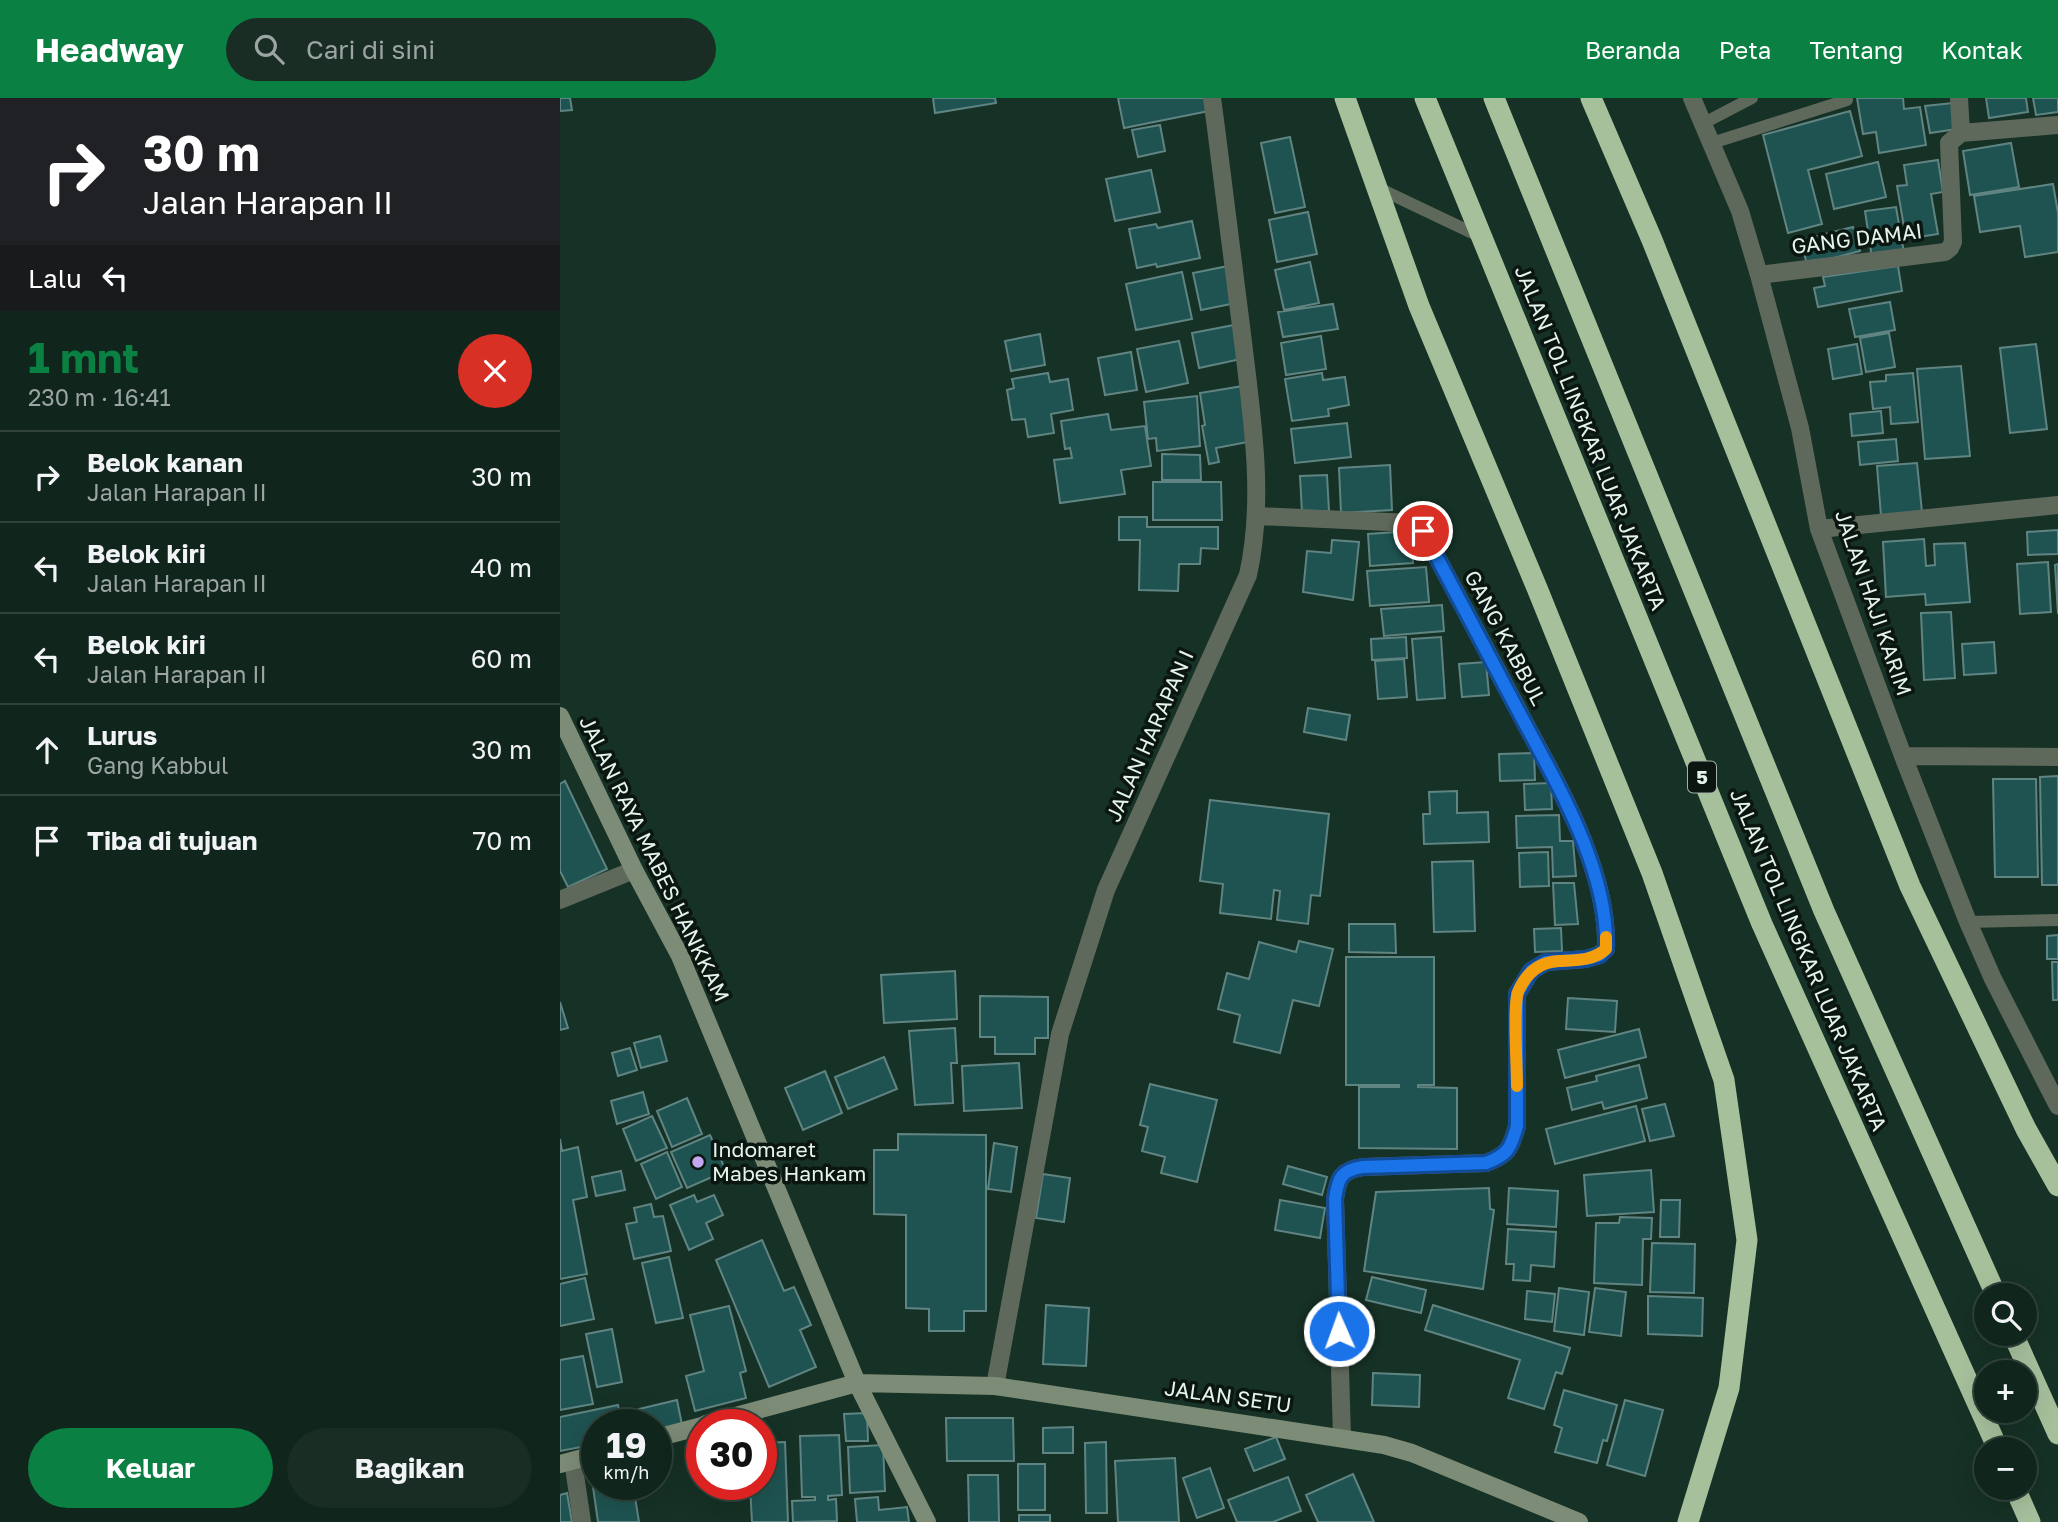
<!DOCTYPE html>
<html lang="id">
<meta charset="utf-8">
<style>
:root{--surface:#10251c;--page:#192d25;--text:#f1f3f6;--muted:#9ca5a3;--line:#30423b;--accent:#0b8043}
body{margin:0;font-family:"Golos Text",sans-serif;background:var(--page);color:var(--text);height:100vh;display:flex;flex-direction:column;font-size:26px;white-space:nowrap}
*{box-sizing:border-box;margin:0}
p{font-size:23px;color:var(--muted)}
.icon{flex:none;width:38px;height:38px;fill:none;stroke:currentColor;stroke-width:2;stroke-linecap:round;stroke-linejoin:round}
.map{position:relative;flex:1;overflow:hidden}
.panel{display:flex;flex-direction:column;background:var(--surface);width:560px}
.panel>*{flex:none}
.top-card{background:#202124;color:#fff;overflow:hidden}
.fabs{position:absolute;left:1414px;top:1185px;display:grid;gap:14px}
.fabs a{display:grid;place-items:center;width:63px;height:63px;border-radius:50%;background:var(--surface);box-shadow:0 7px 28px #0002,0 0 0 2px var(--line);font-size:35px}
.speed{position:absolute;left:21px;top:1311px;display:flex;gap:14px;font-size:35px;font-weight:700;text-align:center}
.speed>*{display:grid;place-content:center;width:91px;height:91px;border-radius:50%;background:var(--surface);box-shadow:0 7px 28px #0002,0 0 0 2px var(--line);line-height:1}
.speed small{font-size:18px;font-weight:400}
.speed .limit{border:10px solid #d22;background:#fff;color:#111}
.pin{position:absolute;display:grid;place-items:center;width:60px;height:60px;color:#fff;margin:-30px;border:4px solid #fff;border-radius:50%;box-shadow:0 2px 7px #0007}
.me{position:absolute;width:77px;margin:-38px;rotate:358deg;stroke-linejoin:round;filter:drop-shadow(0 0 5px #0008)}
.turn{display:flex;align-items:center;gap:24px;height:147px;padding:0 28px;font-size:32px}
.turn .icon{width:91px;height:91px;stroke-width:2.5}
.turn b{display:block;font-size:49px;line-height:60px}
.then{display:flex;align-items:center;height:66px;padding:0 28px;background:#0003;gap:14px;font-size:26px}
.round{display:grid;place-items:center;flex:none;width:74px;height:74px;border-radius:37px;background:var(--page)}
.summary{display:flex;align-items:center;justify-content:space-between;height:119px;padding:0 28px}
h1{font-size:42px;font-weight:700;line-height:52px;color:var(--accent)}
.cta{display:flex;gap:14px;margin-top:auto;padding:14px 28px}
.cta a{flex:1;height:80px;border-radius:42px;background:var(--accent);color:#fff;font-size:28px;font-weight:700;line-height:80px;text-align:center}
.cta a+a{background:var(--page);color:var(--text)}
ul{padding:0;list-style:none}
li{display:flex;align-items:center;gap:21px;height:91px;padding:0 28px;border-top:2px solid var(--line)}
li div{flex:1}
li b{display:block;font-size:26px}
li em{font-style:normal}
header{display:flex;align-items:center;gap:42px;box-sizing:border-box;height:98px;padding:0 35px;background:var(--accent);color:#fff}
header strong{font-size:33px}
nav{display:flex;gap:38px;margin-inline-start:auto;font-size:24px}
.search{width:490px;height:63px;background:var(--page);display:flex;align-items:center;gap:18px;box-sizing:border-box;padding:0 24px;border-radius:38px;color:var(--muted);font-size:26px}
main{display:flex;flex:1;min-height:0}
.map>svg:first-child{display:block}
.building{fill:#1e5351;stroke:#608482;stroke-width:2}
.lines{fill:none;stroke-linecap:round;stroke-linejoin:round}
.lane{stroke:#5f695b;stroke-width:12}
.street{stroke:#5f695b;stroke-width:18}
.secondary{stroke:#7d8c76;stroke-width:18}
.highway{stroke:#a7c09c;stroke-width:21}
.route-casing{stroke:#114b97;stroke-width:18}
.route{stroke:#1a73e8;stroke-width:12}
.slow{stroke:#f59e0b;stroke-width:12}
.poi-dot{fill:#c5a7f1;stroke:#0b1611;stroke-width:2.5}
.labels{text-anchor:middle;stroke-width:7;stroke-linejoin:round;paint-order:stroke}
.shield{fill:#0b1611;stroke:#a3b1aa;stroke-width:2}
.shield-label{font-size:19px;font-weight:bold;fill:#e4f4ec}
.street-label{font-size:21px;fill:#e4f4ec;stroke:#0b1611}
.poi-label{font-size:21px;fill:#e4f4ec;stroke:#0b1611;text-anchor:start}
</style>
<header>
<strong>Headway</strong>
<div class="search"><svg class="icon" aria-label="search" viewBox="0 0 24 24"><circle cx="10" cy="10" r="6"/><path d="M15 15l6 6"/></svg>Cari di sini</div>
<nav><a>Beranda</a><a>Peta</a><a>Tentang</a><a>Kontak</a></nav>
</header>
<main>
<section class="panel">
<div class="top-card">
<div class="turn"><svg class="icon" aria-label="right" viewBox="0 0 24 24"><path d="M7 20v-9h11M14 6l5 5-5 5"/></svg><div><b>30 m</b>Jalan Harapan II</div></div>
<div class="then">Lalu<svg class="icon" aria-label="left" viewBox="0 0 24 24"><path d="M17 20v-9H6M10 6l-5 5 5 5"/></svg></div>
</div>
<div class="summary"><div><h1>1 mnt</h1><p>230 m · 16:41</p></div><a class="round" style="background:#d93025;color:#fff"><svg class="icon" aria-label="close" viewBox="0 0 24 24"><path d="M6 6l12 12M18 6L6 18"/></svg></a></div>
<ul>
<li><svg class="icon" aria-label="right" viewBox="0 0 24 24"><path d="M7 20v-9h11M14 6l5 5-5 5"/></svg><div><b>Belok kanan</b><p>Jalan Harapan II</p></div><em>30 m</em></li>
<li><svg class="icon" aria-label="left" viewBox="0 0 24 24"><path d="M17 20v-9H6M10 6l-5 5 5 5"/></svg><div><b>Belok kiri</b><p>Jalan Harapan II</p></div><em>40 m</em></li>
<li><svg class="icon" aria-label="left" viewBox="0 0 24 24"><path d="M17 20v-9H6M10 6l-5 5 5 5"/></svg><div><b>Belok kiri</b><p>Jalan Harapan II</p></div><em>60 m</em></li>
<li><svg class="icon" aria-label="ahead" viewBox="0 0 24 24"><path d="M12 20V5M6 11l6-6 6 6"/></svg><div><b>Lurus</b><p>Gang Kabbul</p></div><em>30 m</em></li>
<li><svg class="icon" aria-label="arrive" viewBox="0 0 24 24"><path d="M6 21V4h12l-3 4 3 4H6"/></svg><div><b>Tiba di tujuan</b></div><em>70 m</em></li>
</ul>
<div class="cta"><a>Keluar</a><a>Bagikan</a></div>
</section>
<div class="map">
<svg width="1498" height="1424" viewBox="0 0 1498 1424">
<rect width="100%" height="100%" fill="#163125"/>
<path class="building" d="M0,0H10L12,12L0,13Z
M373,0H435L436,5L375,15Z
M558,0H647L649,13L564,30Z
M1297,0H1343L1344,11L1360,9L1366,47L1319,55L1316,34L1303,36Z
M1426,0H1466L1468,14L1429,20Z
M1473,0H1498V14L1476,17Z
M1393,5L1397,31L1370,35L1365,8Z
M1290,13L1302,58L1248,72L1262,126L1228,135L1203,37Z
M600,27L605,53L578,59L572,32Z
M730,39L745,109L715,115L701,45Z
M1451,45L1459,89L1410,97L1403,53Z
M1378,62L1383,94L1371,96L1378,136L1346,141L1337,88L1347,87L1344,67Z
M1318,64L1326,99L1274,111L1266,76Z
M591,72L600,114L555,123L546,81Z
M1493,86L1498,115V154L1465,159L1460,128L1420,134L1414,98Z
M1336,109L1344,155L1312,160L1305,113Z
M748,114L757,156L717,164L709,122Z
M632,123L640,160L597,169L596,166L577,170L569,131L596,126L598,130Z
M1293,129L1300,153L1247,167L1241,142Z
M750,164L759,205L724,212L715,172Z
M668,168L676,205L641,212L633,175Z
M1338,168L1342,193L1258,209L1254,190L1265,188L1263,179Z
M622,174L632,221L576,232L566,186Z
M1330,204L1335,232L1295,239L1289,211Z
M773,206L778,231L723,239L718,214Z
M674,227L681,261L639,270L632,235Z
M1329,235L1335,269L1306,274L1300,240Z
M480,236L485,267L451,273L445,243Z
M761,238L766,271L726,277L721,245Z
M619,243L628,285L586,294L577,251Z
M1297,246L1302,276L1273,281L1268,251Z
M1476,246L1487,331L1450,335L1440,250Z
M571,254L577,292L545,297L538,260Z
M1401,268L1410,358L1365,361L1357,271Z
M488,275L490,284L508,281L513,312L491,316L494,335L468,339L465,321L452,322L447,292L454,290L452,281Z
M762,275L763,282L785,279L789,307L768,311L769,318L732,323L725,281Z
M1353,275L1358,324L1331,326L1330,309L1313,311L1310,284L1326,283V277Z
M683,288L693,343L656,350L659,364L649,366L642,328L645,327L640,295Z
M637,298L640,348L597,353L596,340L588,341L584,304Z
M1321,313L1323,335L1292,338L1290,316Z
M548,316L551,332L585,328L591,368L561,372L565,396L500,405L494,362L512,360L510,350L505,351L501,323Z
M787,325L791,359L735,365L731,331Z
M1336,341L1338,363L1300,367L1298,344Z
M602,356L640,357L641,382H602Z
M1357,365L1362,414L1321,418L1317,368Z
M830,367L832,412L781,415L779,370Z
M767,377L769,413L742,415L740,378Z
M593,384H661L662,422H593Z
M559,419H587V429H658V451L641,450L640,466H619L618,493L579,492L580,442H559Z
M1498,432V456L1468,457L1467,434Z
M851,433L853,465L810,468L808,436Z
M1364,441L1366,468L1375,467L1374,446L1405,445L1410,504L1366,507L1365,496L1326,499L1323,444Z
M772,442L799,444L793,502L743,494L747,453L771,455Z
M1488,464L1491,514L1460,516L1457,466Z
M1498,466V516L1495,467Z
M866,469L869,504L810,508L807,473Z
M882,507L884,533L824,538L821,511Z
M1391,514L1395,580L1364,582L1361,515Z
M846,539L847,560L812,562L811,541Z
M881,539L885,600L857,602L852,541Z
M1434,544L1436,575L1404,577L1402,546Z
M844,561L847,599L818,601L815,563Z
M926,564L929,597L902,599L899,566Z
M748,610L790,617L786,642L744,634Z
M974,655L975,682L940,683L939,656Z
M1498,678V787H1482L1480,679Z
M1433,681H1476L1478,779H1435Z
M5,683L47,771L8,789L0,773V686Z
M991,685L992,711L965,712L964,686Z
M897,693V715L928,714L929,744L864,746L863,716H870L869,694Z
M650,702L769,716L760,798L751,797L748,826L717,822L720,793L714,792L711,821L660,815L663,786L640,783Z
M999,717L1000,743H1013L1016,778L993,779L992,749L957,750L956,718Z
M988,754L989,788L960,789L959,755Z
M913,763L915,833L874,834L872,764Z
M993,785H1014L1018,826L995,827Z
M789,826H835L836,855L789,854Z
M1001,830L1002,853L975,854L974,831Z
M1498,837V861H1487V838Z
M739,843L773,851L759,908L733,902L720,955L674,944L680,917L658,911L667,875L689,881L699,844L736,854Z
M786,859H874V987H858V989L897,990V1051L799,1050V989H839V987H786Z
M1492,864H1498V902H1493Z
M395,873L397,921L324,925L321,877Z
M420,898L488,899V940H475V956H435V939H420Z
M1008,900L1057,903L1055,934L1006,931Z
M0,904L8,930L0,932Z
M395,930L397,965H391L393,1005L355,1007L349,933Z
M1079,931L1086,959L1005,980L998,952Z
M100,938L107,963L81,970L74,945Z
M70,950L77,972L58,978L52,955Z
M324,959L337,991L288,1011L275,979Z
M459,965L462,1010L404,1013L402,968Z
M1079,967L1087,1000L1044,1011L1042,1004L1012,1012L1007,990L1037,983L1036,978Z
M265,973L282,1015L243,1032L225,990Z
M590,986L657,1002L637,1084L601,1075L605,1059L582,1053L588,1029L580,1027Z
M83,994L89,1016L57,1026L51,1003Z
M127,1000L142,1036L112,1049L97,1013Z
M1105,1006L1114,1038L1090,1043L1082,1011Z
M1076,1008L1085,1043L995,1066L986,1031Z
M92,1018L107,1050L76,1063L63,1031Z
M338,1036L426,1037V1213H404V1233H369V1211L346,1210V1117L314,1116V1052H338Z
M150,1037L166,1073L127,1090L111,1054Z
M0,1041L2,1053L18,1049L27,1099L13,1102L27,1176L0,1181Z
M434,1045L457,1049L451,1094L428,1091Z
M107,1054L122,1089L96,1101L81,1066Z
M728,1068L767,1079L762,1097L723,1086Z
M1091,1072L1094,1114L1027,1118L1024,1077Z
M61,1073L65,1092L36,1098L32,1079Z
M483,1076L510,1080L504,1124L476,1120Z
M929,1090L930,1111L934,1112L923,1191L804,1173L816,1094Z
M949,1090L998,1093L996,1129L947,1126Z
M134,1097L137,1104L154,1097L163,1117L146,1125L153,1141L129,1152L110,1107Z
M720,1102L765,1110L760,1140L715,1132Z
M1101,1102H1120L1119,1139H1100Z
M91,1106L94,1119L103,1118L111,1153L74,1161L66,1126L77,1124L74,1110Z
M1060,1119L1092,1120L1091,1141H1083L1082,1187L1034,1185L1036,1125H1059Z
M948,1131L996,1134L994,1169L971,1167L970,1183L953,1182L954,1166H946Z
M202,1142L224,1193L234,1189L251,1227L240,1232L256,1269L209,1289L156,1162Z
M1092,1145L1135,1146L1134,1195L1090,1194Z
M109,1159L123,1220L96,1225L82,1165Z
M812,1179L866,1192L861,1215L806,1202Z
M25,1180L34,1221L0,1228V1186Z
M999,1190L1029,1194L1024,1237L994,1233Z
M1035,1190L1066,1194L1061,1238L1029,1234Z
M967,1193L995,1196L992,1224L965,1221Z
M1088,1198L1143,1200L1142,1238L1088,1236Z
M486,1207L529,1210L526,1268L483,1266Z
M873,1207L1010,1250L1002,1276L996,1274L984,1311L948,1300L960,1262L865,1232Z
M169,1208L186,1273L180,1275L186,1300L135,1313L126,1278L144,1273L130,1217Z
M52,1231L62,1284L37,1289L26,1236Z
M23,1258L33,1306L0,1312V1262Z
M813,1275L860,1277L859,1309L812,1307Z
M1004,1292L1057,1307L1047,1343L1043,1342L1037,1365L995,1354L1002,1330L994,1327Z
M117,1302L123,1332L96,1338V1326H83L79,1311Z
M1065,1302L1103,1312L1085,1378L1047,1367Z
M58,1307L62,1326H37V1346L0,1353V1319Z
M307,1315L308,1343H286L284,1316Z
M386,1320H453L454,1363H387Z
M513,1329V1355H483V1330Z
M279,1337L282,1397L268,1398V1402L276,1401L277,1423L233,1424L232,1403L255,1402V1399H242L240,1338Z
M716,1339L725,1361L694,1373L685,1351Z
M225,1344L228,1424H192L190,1387L177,1388V1386H201V1345Z
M546,1344L547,1415H526L525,1345Z
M323,1347L325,1393L290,1395L288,1349Z
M615,1360L619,1424H558L555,1363Z
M458,1366H485V1412H458Z
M650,1370L664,1410L637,1420L623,1380Z
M793,1376L814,1424H758L746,1397Z
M408,1377H438L439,1424H409Z
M728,1379L741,1413L713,1424H677L668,1402Z
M55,1386H73L79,1424H38L33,1389Z
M7,1395L12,1424H0V1397Z
M318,1399L319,1412L347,1409L349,1424H297L295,1401Z
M459,1417H490V1424H459Z"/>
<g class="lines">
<path class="lane" d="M1144,25L1192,0
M1152,45L1287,2
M818,90L921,139
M1408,824L1498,822"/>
<path class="street" d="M1132,0L1180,113L1199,177L1240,330L1259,431L1343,658L1408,824L1433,881L1498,1008
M1399,0L1401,35
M1199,177L1385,154L1390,150L1393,144L1389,45L1401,35L1498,27
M697,418L850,425L863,433C894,491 925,550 956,608C993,679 1049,769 1046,851L1039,857L1026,861L986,864L971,873L957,896V1028C951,1050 948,1057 926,1065L803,1069C781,1072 778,1080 775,1101L782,1339
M1259,431L1498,407
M1343,658L1498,659
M0,802L74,772
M435,1288L500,936L546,792L688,477C705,400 692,321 683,244C673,162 663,81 652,0
M13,1363L22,1424"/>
<path class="secondary" d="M0,618L74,772L120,858L297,1285L367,1424
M146,1326L297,1285L435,1288L824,1347L852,1355L1019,1424
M96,1340L142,1328
M0,1366L37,1356"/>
<path class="highway" d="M785,0L859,208L977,490L1092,775L1164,982L1187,1142L1169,1290L1128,1424
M865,0L1202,826L1438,1351
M934,0L1264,813L1436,1197
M1031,0L1092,142L1350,788L1466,1031L1498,1088
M1453,1236L1498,1336
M1455,1390L1470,1424"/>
</g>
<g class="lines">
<defs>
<path id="route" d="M779,1233L775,1101C778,1080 781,1072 803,1069L926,1065C948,1057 951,1050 957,1028V896L971,873L986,864L1026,861L1040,857L1046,851C1049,768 991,676 953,603C923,547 893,490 863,433"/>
</defs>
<use href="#route" class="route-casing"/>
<use href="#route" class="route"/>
<path class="slow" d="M957,988C957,969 953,907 958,894C966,875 979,864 999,863C1016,862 1033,863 1046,851V839"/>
</g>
<circle class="poi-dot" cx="138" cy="1064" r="7"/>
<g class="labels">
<rect class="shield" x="1128" y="663.5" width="28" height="31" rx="5"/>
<g class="shield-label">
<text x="1142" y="686">5</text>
</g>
<g class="street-label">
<text transform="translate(1297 141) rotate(-7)" y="7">GANG DAMAI</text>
<text transform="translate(1030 340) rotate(68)" y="7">JALAN TOL LINGKAR LUAR JAKARTA</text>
<text transform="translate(1313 505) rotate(71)" y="7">JALAN HAJI KARIM</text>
<text transform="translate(945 540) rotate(62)" y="7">GANG KABBUL</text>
<text transform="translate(590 638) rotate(-66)" y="7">JALAN HARAPAN I</text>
<text transform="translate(94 761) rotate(64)" y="7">JALAN RAYA MABES HANKKAM</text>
<text transform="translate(1248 862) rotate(67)" y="7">JALAN TOL LINGKAR LUAR JAKARTA</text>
<text transform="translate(668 1299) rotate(8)" y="7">JALAN SETU</text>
</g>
<g class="poi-label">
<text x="152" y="1059">Indomaret<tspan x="152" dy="24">Mabes Hankam</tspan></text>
</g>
</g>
</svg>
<div class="fabs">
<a><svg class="icon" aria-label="search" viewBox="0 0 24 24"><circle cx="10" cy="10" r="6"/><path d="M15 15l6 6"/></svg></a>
<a>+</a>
<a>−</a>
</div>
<div class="speed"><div>19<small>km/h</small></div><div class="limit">30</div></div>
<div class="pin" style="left:863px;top:433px;background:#d93025"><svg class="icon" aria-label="arrive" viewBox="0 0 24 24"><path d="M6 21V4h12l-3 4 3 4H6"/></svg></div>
<svg class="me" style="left:779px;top:1233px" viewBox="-20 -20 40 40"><circle r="17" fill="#1a73e8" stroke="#fff" stroke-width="3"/><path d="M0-11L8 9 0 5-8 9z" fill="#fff"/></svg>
</div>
</main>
